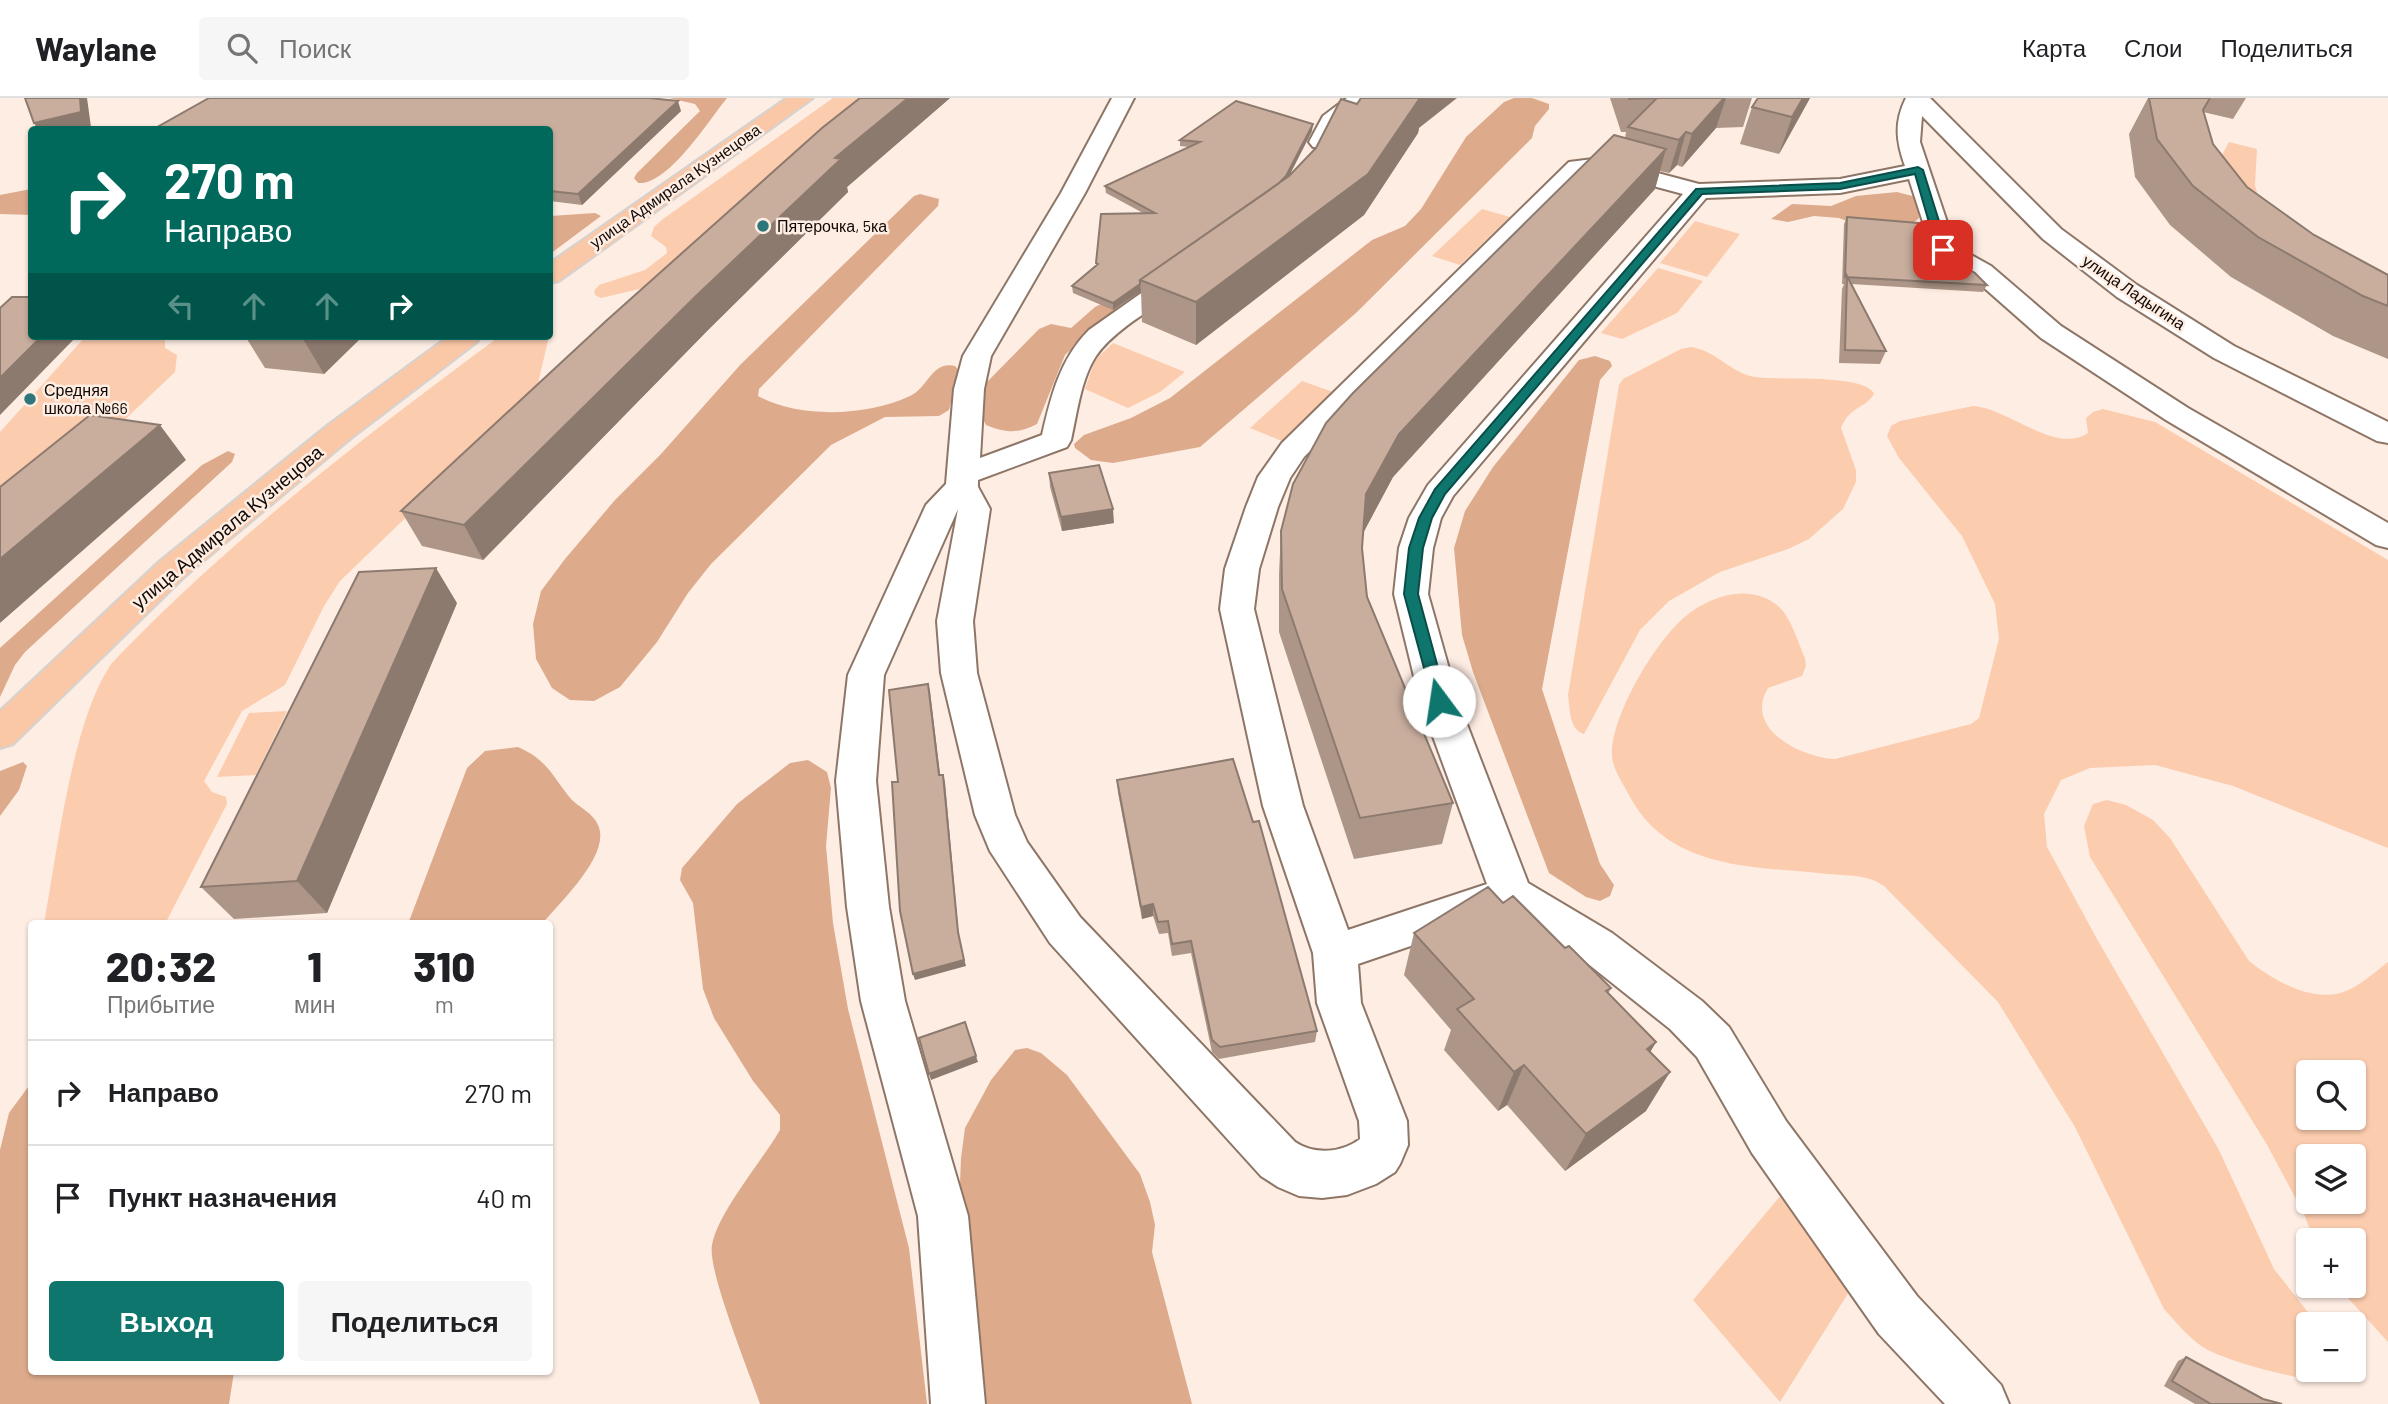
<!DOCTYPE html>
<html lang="ru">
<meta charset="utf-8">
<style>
:root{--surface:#fff;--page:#f6f6f6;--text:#202124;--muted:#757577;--line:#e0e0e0;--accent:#0f766e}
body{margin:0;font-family:Barlow,sans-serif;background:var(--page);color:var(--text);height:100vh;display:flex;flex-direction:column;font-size:26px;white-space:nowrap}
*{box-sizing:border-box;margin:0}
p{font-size:23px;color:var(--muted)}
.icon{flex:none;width:38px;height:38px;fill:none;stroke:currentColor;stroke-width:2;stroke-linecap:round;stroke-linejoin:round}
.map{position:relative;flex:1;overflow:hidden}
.details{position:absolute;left:28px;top:822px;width:525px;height:455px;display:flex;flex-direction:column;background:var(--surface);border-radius:7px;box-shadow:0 2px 5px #0004}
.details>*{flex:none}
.guide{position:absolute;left:28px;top:28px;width:525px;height:214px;border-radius:7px;box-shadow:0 2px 5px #0004;background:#00695c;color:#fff;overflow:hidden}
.controls{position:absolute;left:2296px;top:962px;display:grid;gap:14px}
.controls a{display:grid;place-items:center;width:70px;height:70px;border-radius:7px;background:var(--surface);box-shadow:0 2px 5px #0004;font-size:35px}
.pin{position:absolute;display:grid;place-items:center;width:60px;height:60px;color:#fff;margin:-30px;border-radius:14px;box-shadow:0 4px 10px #0006}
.me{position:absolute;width:77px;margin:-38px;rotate:346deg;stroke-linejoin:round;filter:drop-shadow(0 0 5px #0008)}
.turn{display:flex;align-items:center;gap:24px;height:147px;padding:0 21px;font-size:32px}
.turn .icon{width:91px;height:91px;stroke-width:2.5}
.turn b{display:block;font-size:49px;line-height:60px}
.lanes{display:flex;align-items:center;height:66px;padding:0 21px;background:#0003;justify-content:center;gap:35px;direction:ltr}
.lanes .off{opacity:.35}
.eta{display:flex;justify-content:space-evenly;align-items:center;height:119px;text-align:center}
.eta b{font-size:42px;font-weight:800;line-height:49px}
.primary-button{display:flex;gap:14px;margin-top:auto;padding:14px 21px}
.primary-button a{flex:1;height:80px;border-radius:7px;background:var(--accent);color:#fff;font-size:28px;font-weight:800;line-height:80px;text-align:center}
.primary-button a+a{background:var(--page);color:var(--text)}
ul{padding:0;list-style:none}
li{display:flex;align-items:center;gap:21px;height:105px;padding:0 21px;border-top:2px solid var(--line)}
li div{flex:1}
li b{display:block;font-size:26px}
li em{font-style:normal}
header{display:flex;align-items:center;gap:42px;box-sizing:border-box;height:98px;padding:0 35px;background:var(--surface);border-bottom:2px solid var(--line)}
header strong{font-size:33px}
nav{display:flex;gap:38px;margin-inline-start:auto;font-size:24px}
.search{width:490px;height:63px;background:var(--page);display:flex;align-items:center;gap:18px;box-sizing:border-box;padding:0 24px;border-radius:7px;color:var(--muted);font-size:26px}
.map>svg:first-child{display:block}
.green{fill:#fcccaf;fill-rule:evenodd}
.forest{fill:#ddab8c}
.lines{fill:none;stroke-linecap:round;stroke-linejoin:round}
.minor-casing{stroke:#8e7667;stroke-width:4}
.major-casing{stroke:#d4d3d2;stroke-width:4}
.minor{fill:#fff;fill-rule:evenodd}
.major{fill:#fac7a7;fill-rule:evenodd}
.wall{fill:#ad9688}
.shaded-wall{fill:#8d7a6f}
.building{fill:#c9ae9e;stroke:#8d7a6f;stroke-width:2}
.route{fill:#0f766e;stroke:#0a4d48;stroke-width:2}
.poi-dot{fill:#2d777c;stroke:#feede3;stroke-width:2.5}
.labels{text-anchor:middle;stroke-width:5;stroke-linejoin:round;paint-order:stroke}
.far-street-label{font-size:16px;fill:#120905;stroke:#feede3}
.far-poi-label{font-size:16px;fill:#120905;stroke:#feede3;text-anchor:start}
.street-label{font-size:19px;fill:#120905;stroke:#feede3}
</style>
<header>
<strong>Waylane</strong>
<div class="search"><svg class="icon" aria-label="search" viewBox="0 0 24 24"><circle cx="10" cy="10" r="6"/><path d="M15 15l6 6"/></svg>Поиск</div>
<nav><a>Карта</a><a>Слои</a><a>Поделиться</a></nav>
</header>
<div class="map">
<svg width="2388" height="1306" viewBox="0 0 2388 1306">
<rect width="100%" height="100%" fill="#feede3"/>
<path class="green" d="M833,0H875L652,188L601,200L595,197L594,193L599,187L645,172L667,155L666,149L651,138L654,129L663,121Z
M2229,44L2257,51L2255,87L2259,102L2236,100L2220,61Z
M1482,111L1510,119L1460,167L1432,158Z
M1695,123L1740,136L1707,179L1660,165Z
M1658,170L1703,183L1677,215L1622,241L1601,235Z
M86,238H160L165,243V250L177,257L175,274L98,347L0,426V334Z
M500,238H549L537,290L530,300L340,483L324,508L285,587L242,613L204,683L212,694L226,699L227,706L165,826H44C57,756 72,621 112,565C228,443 365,338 500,238Z
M1113,245L1185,274L1160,294L1128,310L1085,291L1095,262Z
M1691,249C1719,254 1730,275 1755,279C1780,283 1859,275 1874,295C1869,309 1849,308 1841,330L1856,372V384L1843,411L1809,441L1788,451L1720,474L1669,503L1640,532L1584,636C1569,632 1570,611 1568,597L1619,287L1623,281L1681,251Z
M1302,283L1333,294L1282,343L1250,330Z
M1973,308C2008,310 2056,357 2088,335L2086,320L2093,314L2103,311L2155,324L2388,462V750L2233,688L2155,667L2090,670L2061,682L2044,716L2047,749L2097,841L2219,1052L2274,1171L2318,1227H2308V1272H2335L2319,1284C2286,1277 2238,1267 2208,1252C2191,1243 2177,1225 2164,1211L2075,1029L1998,904L1884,788C1867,776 1848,778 1828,776C1754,768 1671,773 1630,699C1623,685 1612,671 1612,656C1611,618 1656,542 1686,518C1711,497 1751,485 1778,508C1791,519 1798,545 1805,560L1806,568L1802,578L1768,590C1743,631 1802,660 1835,661L1971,626L1979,620L1999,541L1995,506L1962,438L1899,360L1887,338L1891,328L1900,323Z
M287,613L256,677L217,679L249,615Z
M2107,702L2126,707L2153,722L2170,740L2249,863C2274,883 2314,906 2346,893C2361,887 2375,874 2388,864V1244L2337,1188H2354V1143H2314L2304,1116L2266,1045L2090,759L2084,728L2093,706ZM2308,975H2354V1020H2308ZM2308,1059H2354V1104H2308Z
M1786,1091L1852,1189L1780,1304L1693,1202Z"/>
<path class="forest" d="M669,0H727C709,22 668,88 638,85L634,80L637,75L700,13L695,6Z
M1514,0H1532L1549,6V11L1535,28L1532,40L1356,215L1200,349L1113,365L1091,362L1075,350L1074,346L1084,337L1131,320L1170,300L1372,142L1405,128L1421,111L1466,39L1504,4Z
M31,91V117L0,116V97Z
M1897,94L1916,99L1919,120L1912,126L1852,125L1839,120L1814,118L1788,124L1771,121L1792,106L1831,108L1856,98Z
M920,96L939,101L938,108L759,291L758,298C800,321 867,318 910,298C928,290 932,262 955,268L959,273L949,312L939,318L885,319L831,347L711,466L688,495L657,544L620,589L594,603L570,602L552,590L536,561L533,526L541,493L565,461L615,402L661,356L741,266L914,98Z
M595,115L601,118L550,156V118Z
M1105,204L1120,209L1092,231L1065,257L1037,326C1018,336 1006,335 986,327L980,316L987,284L1039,231L1051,226L1071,230L1095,209Z
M1595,258L1610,263L1612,268L1600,282L1542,591L1600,766L1614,787L1610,798L1600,803L1586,799L1549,775L1473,574L1462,537L1454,450L1465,413L1493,369L1579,262Z
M228,353L235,356L232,364L25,554L15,567L0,599V550L202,367Z
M518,649C548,662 552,678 571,701C580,710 593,715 598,727C612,756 559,805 542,826H408L467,670L485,653Z
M808,662L827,674L831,690L826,748L833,825L848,911L909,1150L927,1306H760C750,1276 707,1172 712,1147C718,1114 762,1063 780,1032V1017L753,983L714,920L703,891L693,805L680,782L682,770L737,706L790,665Z
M23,664L27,668L19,692L0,718V673Z
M1027,950L1041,955L1067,977L1140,1076L1150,1104L1155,1127L1152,1154L1192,1306H972L958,1137L961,1060L965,1030L991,982L1015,952Z
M31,985L32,1274H234L229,1306H0V1052L9,1015Z"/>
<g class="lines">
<defs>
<path id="minor" d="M1112,0H1134L1085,95L991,258L984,291L980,360L1042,337C1051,298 1060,261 1089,232L1174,172L1183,170L1192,172L1196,178L1192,184C1164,204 1116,229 1096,258C1081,281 1077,315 1071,342L1067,349L978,382V389L990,411L973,523L977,575L1015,717L1027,744L1080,819L1295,1044C1314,1057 1342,1055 1360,1041L1359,1023L1317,905L1313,855L1263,708L1220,511L1225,471L1246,409L1258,379L1282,345L1569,64L1601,60L1699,86L1840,81L1905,68C1896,43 1894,24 1906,0H1930L2061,131L2137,187L2234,248L2388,324V345L2377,343L2214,260L2117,199L2043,141L1922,18L1920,44L1955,148L1991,168L2061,228L2188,310L2388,425V450L2376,447L2166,322L2041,240L1973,180L1934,158L1909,81L1840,95L1706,100L1453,398L1441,420L1433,450L1428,496L1458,603L1528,785L1612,835L1702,903L1729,929L1786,1023L1917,1198L2001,1287L2009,1306H1945L1879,1236L1752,1055L1697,959L1670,931L1582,861L1507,815L1358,866L1361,905L1407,1023L1408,1047L1400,1066L1395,1074L1376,1086L1347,1097L1322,1100L1299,1098L1278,1089L1261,1078L1050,845L990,753L975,717L941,575L937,523L958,411L884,577L876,683L889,809L905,903L968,1118L985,1306H931L918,1118L861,903L847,809L836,683L848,577L926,407L946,386L954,291L963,258L1061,95ZM1601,74L1683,96L1428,387L1409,420L1399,450L1394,496L1420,603L1487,786L1348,832L1303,708L1254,511L1259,471L1278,409L1290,380L1304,359L1584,76Z
M1347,0H1372L1341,27L1329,49H1313L1309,44L1323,18Z"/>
<path id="major" d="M787,0H813L559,183L550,185V165Z
M449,238H481L477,244L350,341L184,479L13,646L0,650V613L160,463L328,327Z"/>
</defs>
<use href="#minor" class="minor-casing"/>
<use href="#major" class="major-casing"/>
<use href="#minor" class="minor"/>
<use href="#major" class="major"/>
</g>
<path class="wall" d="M860,0H950L847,89L848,94L708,232L483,462L422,448L401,413Z
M1610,0H1752L1743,29L1716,30L1682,69L1677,67L1669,75L1660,73L1655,91L1393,379L1363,435L1362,450L1367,499L1453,705L1442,746L1354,761L1279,534V476L1281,433L1625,40L1626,34H1621Z
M1758,0H1810L1779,56L1740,46L1752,9Z
M2148,0H2246L2233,21L2203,14L2213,46L2247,89L2314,137L2388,177V261L2333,238L2231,179L2170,127L2135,79L2129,36Z
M681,13L582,107L550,103V32Z
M1419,30L1418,35L1364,117L1196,247L1142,224L1141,193L1113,212L1073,195L1072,188L1096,168V165L1143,115L1106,95L1105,88L1189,49L1180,48V42L1312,33L1289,78Z
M1847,119L1920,132L1936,153L1987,187L1983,194L1851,186L1886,253L1880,266L1839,265L1842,191L1844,186H1842L1844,126Z
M245,238H363L324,276L265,270Z
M1049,375L1114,425L1062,433L1050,389Z
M457,505L327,815L234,821L201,789Z
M1117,682L1317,933L1315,944L1219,961L1212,954L1191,855L1172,858L1168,835L1159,836L1153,818L1142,821L1118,695Z
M1503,805L1565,850L1611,890L1608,896L1656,944L1650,954L1646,1013L1565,1073L1507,1007L1498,1013L1444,952L1451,932L1404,877L1414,835Z
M2186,1259L2263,1301L2282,1306H2195L2164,1288L2178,1263Z"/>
<path class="shaded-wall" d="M80,0H87L91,29L79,32H38L34,25Z
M908,0H950L847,89L848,94L708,232L483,462L464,427L835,60Z
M1416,0H1457L1419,30L1418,35L1364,117L1196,247V204Z
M1724,0H1726L1716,30L1682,69L1692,36Z
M1803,0H1810L1779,56L1792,19Z
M678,3L681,13L582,107L578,96Z
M1313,26L1312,33L1286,84L1266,98Z
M1686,34L1677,67L1669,75L1679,42Z
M1666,51L1655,91L1393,379L1361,439L1366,396L1399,336Z
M1140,186L1141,193L1113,212V205Z
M42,238H77L0,317V280Z
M307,238H363L324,276L303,241Z
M160,327L186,362L0,525V461Z
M1113,411L1114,425L1062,433L1061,419Z
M436,470L457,505L327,815L297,783Z
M928,586L930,593L941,684L939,677Z
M943,677L945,684L959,841L966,868L915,882L913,876L958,834Z
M1153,806V818L1142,821L1141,809Z
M1656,944L1633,984L1647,951Z
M976,958L978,964L931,982L929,976Z
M1524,967L1507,1007L1498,1013L1514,974Z
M1670,974L1646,1013L1565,1073L1586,1036Z"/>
<path class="building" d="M25,0H80L81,14L34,25Z
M209,0H649L678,3L578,96L550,93V32H152Z
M860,0H908L835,60L841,61L697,197L464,427L401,413L606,223L822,30Z
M1361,0H1420L1368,76L1196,204L1140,182L1289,78L1316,50L1341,1L1357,6Z
M1629,0H1724L1692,36L1686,34L1679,42L1628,29L1657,0L1629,1Z
M1758,0H1803L1792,19L1752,9Z
M2149,0H2210L2203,12L2213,46L2247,89L2314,137L2388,177V208L2363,198L2258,139L2193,88L2157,41Z
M1236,3L1313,26L1286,78L1278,86L1140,182V186L1113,205L1072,188L1098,166L1096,165L1101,116L1155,115L1105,88L1200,44L1180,42Z
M1614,37L1666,51L1399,336L1366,396L1362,450L1367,499L1453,705L1360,720L1282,491L1281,433L1293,386L1326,325L1353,295Z
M1847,119L1918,125L1920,132L1928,133L1936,153L1975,175L1987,187L1845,179Z
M1847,178L1886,253L1845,252Z
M12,199H32V238H42L0,280V210Z
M272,238H307L303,241Z
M90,317L160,327L0,461V389Z
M1099,367L1113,411L1061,419L1049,375Z
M436,470L297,783L201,789L359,474Z
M928,586L939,677H943L958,834L964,862L913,876L900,813L892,684H898L889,592Z
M1233,661L1253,724L1259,723L1317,933L1220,949L1212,942L1191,843L1172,846L1168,823L1158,824L1153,806L1141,809L1117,682Z
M1488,789L1503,805L1513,798L1565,850L1569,848L1611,890L1606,893L1656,944L1647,951L1670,974L1586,1036L1524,967L1514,974L1457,911L1474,901L1414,835Z
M965,924L976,958L929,976L919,940Z
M2186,1259L2263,1301L2282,1306H2211L2172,1283Z"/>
<path class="route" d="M1918,69L1923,72L1948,152L1947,155L1937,152L1915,76L1840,91L1702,96L1445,396L1432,420L1423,450L1418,496L1447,603L1444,607H1434L1404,496L1409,450L1419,420L1435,391L1696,91L1840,85Z"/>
<g class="poi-dot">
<circle cx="763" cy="128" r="7"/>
<circle cx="30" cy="301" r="7"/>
</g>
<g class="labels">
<g class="far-street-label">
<text transform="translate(675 88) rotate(-35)" y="6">улица Адмирала Кузнецова</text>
<text transform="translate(2134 194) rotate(34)" y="6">улица Ладыгина</text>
</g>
<g class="far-poi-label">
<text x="777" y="134">Пятерочка, 5ка</text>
<text x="44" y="298">Средняя<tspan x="44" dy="18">школа №66</tspan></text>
</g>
<g class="street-label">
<text transform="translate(227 429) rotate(-40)" y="7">улица Адмирала Кузнецова</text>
</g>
</g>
</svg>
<div class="controls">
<a><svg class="icon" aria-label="search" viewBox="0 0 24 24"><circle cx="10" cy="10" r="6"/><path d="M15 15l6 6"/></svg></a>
<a><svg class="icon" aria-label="layers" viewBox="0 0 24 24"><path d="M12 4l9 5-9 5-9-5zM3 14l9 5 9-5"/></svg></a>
<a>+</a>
<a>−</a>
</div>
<div class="pin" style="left:1943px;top:152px;background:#d93025"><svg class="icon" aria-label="arrive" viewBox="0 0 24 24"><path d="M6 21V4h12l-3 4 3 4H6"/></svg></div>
<svg class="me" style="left:1439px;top:603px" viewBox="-20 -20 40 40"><circle r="19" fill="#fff"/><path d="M0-13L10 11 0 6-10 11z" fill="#0f766e"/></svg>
<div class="guide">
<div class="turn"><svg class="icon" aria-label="right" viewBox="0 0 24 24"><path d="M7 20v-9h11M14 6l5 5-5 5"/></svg><div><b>270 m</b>Направо</div></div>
<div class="lanes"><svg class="icon off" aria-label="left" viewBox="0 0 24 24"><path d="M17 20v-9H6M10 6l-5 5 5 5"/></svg><svg class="icon off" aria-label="ahead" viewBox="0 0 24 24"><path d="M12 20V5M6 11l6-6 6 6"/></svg><svg class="icon off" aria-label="ahead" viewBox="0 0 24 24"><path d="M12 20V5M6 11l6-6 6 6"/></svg><svg class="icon" aria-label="right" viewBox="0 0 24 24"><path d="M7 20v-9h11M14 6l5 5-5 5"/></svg></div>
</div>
<section class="details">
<div class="eta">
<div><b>20:32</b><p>Прибытие</p></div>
<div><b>1</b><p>мин</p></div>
<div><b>310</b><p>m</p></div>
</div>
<ul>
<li><svg class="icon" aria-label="right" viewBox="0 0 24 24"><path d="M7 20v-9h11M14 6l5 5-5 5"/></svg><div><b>Направо</b></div><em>270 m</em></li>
<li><svg class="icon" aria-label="arrive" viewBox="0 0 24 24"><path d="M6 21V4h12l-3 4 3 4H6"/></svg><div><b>Пункт назначения</b></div><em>40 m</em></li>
</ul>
<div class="primary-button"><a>Выход</a><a>Поделиться</a></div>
</section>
</div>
